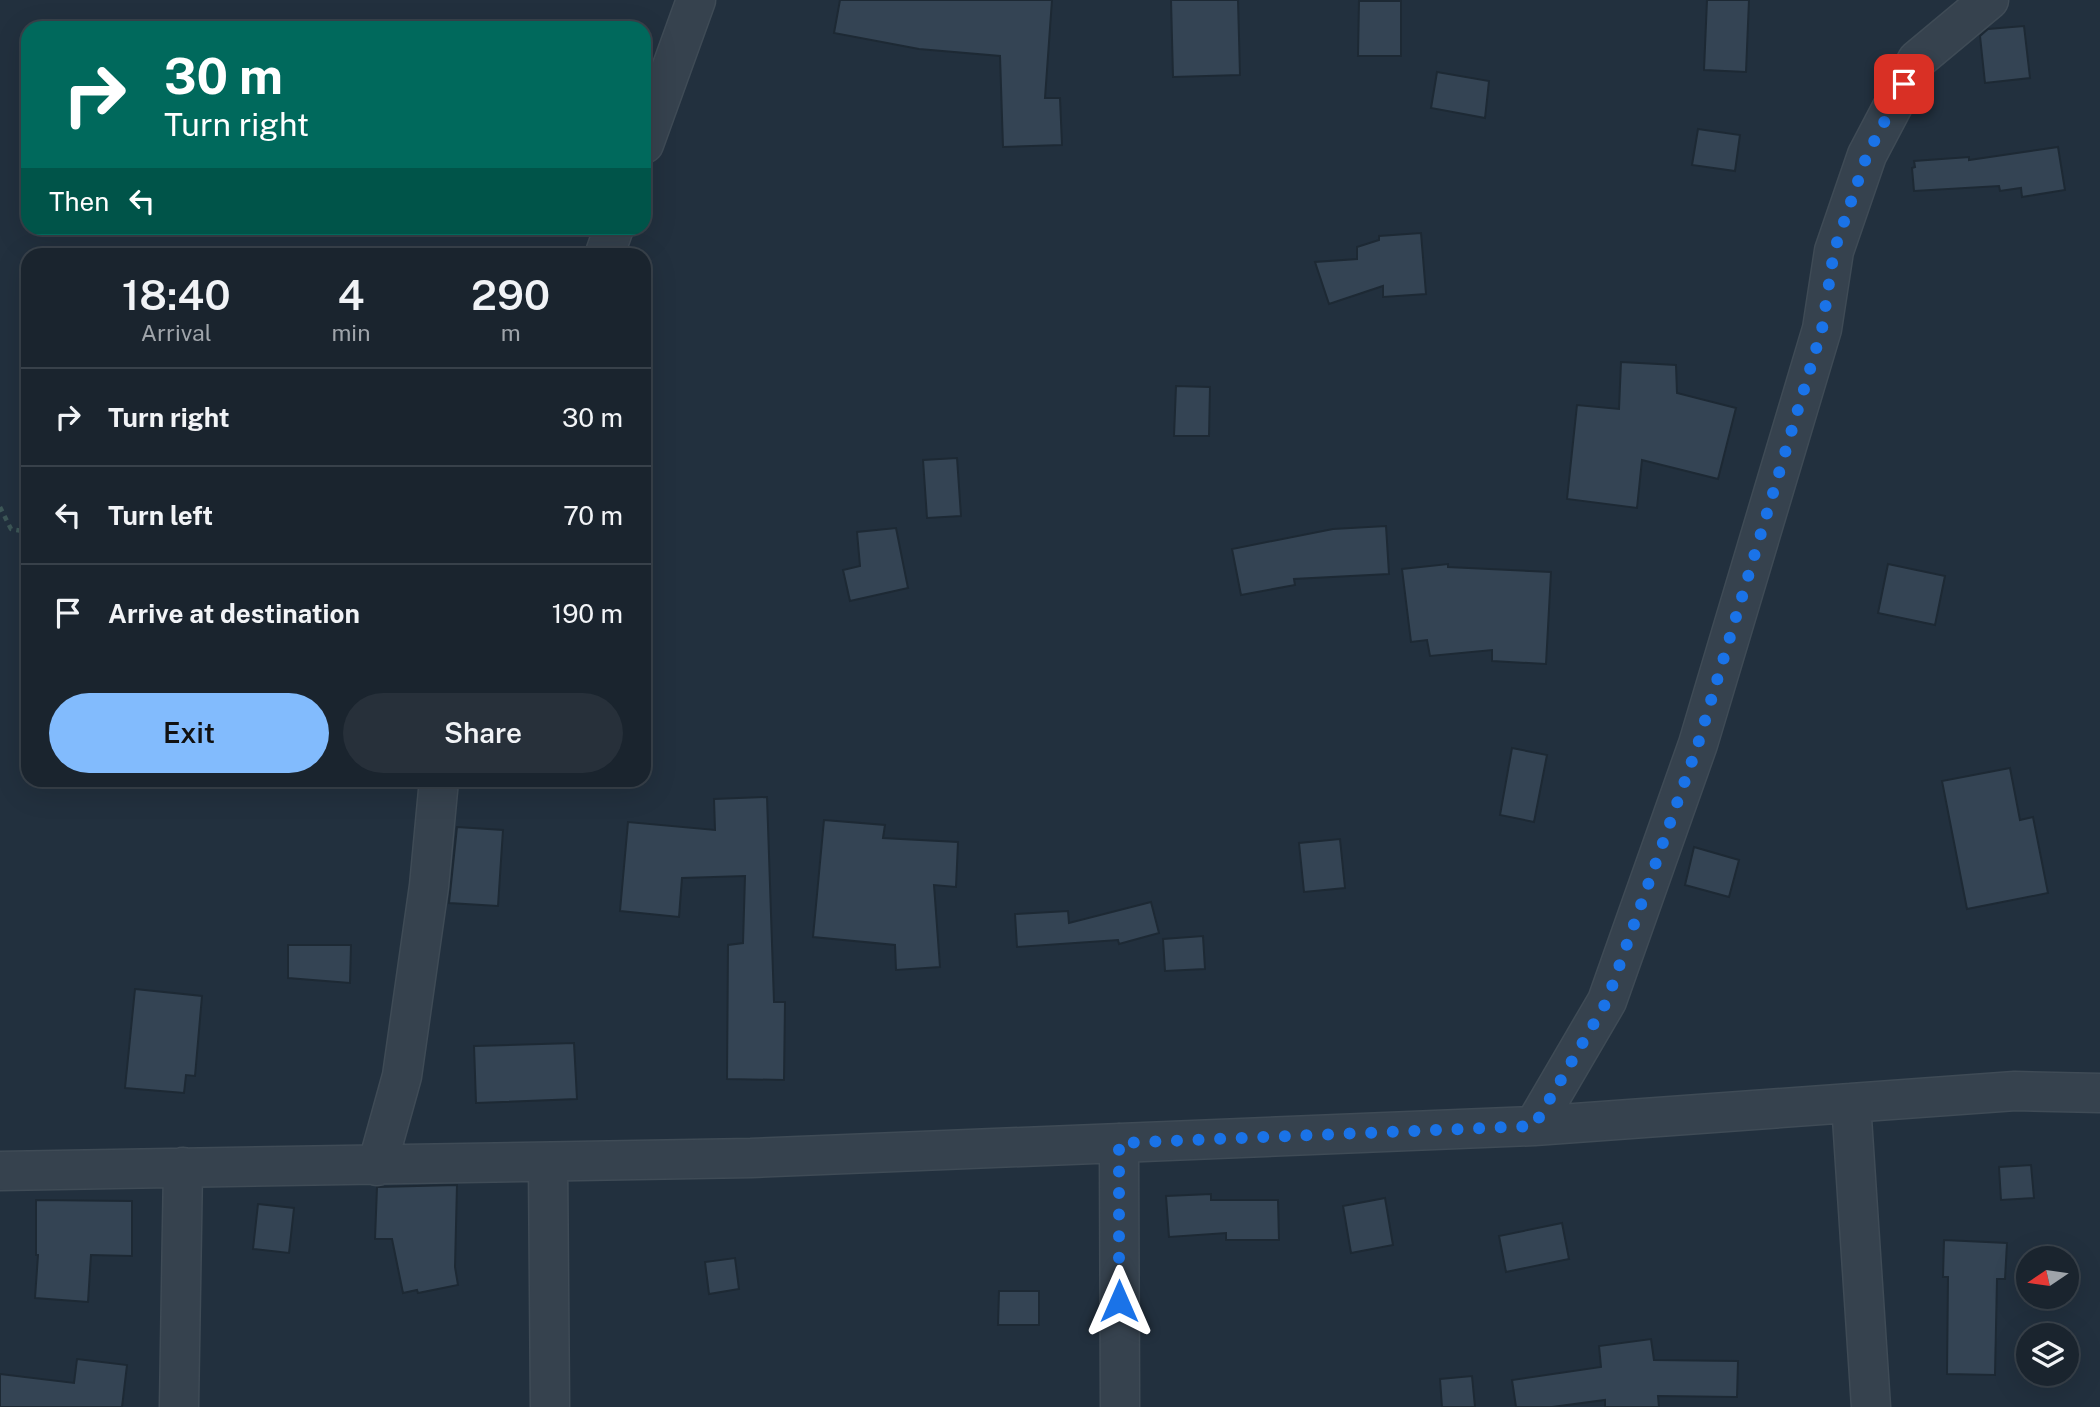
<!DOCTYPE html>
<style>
:root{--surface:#1a242e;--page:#27303a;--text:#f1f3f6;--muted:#9fa4aa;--line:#38414a;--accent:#82bbfd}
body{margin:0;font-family:"Public Sans",sans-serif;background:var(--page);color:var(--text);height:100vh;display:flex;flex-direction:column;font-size:26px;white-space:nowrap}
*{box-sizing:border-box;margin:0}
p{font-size:23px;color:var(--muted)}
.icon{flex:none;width:38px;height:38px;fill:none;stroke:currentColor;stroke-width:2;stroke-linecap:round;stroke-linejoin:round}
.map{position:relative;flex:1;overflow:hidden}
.details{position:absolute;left:21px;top:248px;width:630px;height:539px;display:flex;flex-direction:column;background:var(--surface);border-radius:21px;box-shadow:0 7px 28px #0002,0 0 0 2px var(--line)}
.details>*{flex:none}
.guide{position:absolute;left:21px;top:21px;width:630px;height:214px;border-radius:21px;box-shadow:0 7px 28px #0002,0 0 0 2px var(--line);background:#00695c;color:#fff;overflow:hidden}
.needle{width:46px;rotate:257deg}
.fabs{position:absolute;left:2016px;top:1246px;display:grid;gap:14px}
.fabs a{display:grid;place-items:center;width:63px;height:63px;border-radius:50%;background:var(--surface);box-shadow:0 7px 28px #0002,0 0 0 2px var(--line);font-size:35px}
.pin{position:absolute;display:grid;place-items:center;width:60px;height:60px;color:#fff;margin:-30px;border-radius:14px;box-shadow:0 4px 10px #0006}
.me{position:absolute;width:77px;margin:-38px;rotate:0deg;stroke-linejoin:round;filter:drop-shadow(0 0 5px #0008)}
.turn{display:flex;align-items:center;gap:24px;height:147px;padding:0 28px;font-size:32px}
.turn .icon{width:91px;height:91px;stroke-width:2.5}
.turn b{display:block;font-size:49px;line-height:60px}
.then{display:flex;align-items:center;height:66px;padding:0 28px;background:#0003;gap:14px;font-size:26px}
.eta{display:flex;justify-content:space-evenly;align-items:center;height:119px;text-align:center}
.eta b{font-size:42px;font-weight:600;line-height:49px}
.cta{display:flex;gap:14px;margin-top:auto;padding:14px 28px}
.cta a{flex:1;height:80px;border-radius:42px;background:var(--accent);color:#111;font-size:28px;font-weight:600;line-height:80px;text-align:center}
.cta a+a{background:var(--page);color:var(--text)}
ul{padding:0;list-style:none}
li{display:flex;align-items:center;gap:21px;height:98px;padding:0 28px;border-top:2px solid var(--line)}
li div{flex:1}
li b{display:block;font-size:26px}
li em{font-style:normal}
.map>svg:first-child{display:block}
.building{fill:#344454;stroke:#1d2934;stroke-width:2}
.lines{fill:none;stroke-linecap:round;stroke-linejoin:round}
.minor-casing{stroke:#3f4b56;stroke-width:41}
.path{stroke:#3d5757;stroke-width:4.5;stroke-dasharray:5 5;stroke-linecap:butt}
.minor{stroke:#36424e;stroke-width:38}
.route{stroke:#1a73e8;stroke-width:12;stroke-dasharray:0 21.6}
</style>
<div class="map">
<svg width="2100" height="1407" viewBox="0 0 2100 1407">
<rect width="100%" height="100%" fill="#22303e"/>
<path class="building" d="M840,0H1052L1045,98H1060L1062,145L1003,147L1000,56L919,49L834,33Z
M1171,0H1238L1240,75L1173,77Z
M1707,0H1749L1746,72L1704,70Z
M1359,1H1401V56H1358Z
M2024,26L2030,78L1985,83L1980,36L1988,29Z
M1437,72L1489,81L1485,118L1431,108Z
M1698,129L1740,135L1735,171L1692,165Z
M2058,147L2065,190L2022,197L2021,188L2000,191L1999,186L1914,191L1912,168L1915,167L1914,161L1969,157V160Z
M1421,233L1426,294L1383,297V286L1329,304L1315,262L1357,259V247L1379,240V236Z
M1621,362L1676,365L1677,393L1736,408L1718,479L1642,460L1637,508L1567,499L1577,405L1619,409Z
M1176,386L1210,387L1209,436H1174Z
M957,458L961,516L927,518L923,460Z
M1386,526L1389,574L1294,579L1295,585L1241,595L1232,549L1333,529Z
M896,528L908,588L850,601L843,570L860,566L857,532Z
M1448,564V567L1551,572L1546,664L1492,661V650L1430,656L1427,640L1411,642L1402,569Z
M1888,564L1945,576L1935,625L1878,613Z
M1512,748L1547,755L1534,822L1500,815Z
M2010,768L2020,820L2033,817L2048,893L1967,909L1942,781Z
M767,797L774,1002H785L784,1080L727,1079L728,945L743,943L745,876L682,878L679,917L620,911L628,822L715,830L714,799Z
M824,820L885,825L883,838L958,842L956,887L934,885L940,967L896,970L895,945L813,937Z
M457,827L503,830L498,906L449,903Z
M1340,839L1345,888L1304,892L1299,843Z
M1694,847L1739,860L1729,897L1685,885Z
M1151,902L1159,933L1119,944L1118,940L1017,947L1015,914L1068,911L1069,923Z
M1203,936L1205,969L1165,971L1163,939Z
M288,945H351L350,983L288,978Z
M135,989L202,996L195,1076L186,1075L184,1093L125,1088Z
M574,1043L577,1099L476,1103L474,1046Z
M2031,1165L2034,1198L2001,1200L1999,1167Z
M457,1185L455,1267L458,1285L418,1293L417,1290L403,1293L392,1239H375L377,1187Z
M1211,1194V1200H1278L1279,1240H1226V1233L1169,1237L1166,1196Z
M1385,1198L1393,1245L1351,1253L1343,1206Z
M36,1200L132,1201V1256L91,1255L88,1302L35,1298L38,1255H36Z
M258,1204L294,1208L289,1253L253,1249Z
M1562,1223L1569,1259L1506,1272L1499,1236Z
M1944,1240L2007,1243L2005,1279H1997L1995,1375L1947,1374L1948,1277H1943Z
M735,1258L739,1289L709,1294L705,1262Z
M999,1291H1039V1325H998Z
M1651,1339L1654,1360L1738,1361L1737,1397L1658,1396L1659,1407H1605V1400L1552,1407H1516L1512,1380L1601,1367L1599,1346Z
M77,1359L127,1365L122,1407H0V1374L74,1383Z
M1472,1376L1475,1407H1442L1440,1379Z"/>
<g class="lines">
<defs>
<path id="minor" d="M644,144L696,0
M604,256L614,228
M1851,1103L1871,1407
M1534,1126L1607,1001L1698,744L1822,329L1834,251L1867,155L1917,60L1989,0
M1119,1143L1120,1407
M548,1163L550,1407
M377,1166L402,1076L429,886L439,780
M0,1171L751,1158L1534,1126L2015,1091L2100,1093
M179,1407L183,1167"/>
</defs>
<use href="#minor" class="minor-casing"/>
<path class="path" d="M0,507L11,529L28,532"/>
<use href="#minor" class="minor"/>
</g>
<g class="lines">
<path class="route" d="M1119,1301V1143L1534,1126L1607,1001L1616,975L1698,744L1822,329L1834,251L1867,155L1904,84"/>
</g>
</svg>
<div class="fabs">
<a><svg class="needle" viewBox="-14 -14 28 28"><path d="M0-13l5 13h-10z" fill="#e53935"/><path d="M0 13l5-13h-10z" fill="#9fa4aa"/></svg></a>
<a><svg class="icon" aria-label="layers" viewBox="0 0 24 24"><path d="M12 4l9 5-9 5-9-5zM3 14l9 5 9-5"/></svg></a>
</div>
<div class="pin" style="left:1904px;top:84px;background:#d93025"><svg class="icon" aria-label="arrive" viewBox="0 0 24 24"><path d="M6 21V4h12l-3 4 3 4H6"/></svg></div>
<svg class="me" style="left:1119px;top:1301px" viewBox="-20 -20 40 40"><path d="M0-17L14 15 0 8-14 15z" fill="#1a73e8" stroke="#fff" stroke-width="4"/></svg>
<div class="guide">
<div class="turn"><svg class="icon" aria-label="right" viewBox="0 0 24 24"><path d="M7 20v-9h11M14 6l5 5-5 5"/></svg><div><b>30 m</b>Turn right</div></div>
<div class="then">Then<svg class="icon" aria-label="left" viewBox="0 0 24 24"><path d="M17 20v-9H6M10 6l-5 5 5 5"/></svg></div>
</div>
<section class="details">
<div class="eta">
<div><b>18:40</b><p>Arrival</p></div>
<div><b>4</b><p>min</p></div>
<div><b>290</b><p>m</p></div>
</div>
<ul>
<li><svg class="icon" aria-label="right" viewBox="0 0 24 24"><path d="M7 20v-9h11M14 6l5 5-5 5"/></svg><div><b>Turn right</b></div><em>30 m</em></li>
<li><svg class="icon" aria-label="left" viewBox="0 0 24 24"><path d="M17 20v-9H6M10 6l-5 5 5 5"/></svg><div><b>Turn left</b></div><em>70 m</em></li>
<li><svg class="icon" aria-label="arrive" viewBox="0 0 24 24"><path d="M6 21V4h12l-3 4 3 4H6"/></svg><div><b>Arrive at destination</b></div><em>190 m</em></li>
</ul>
<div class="cta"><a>Exit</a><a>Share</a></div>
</section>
</div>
